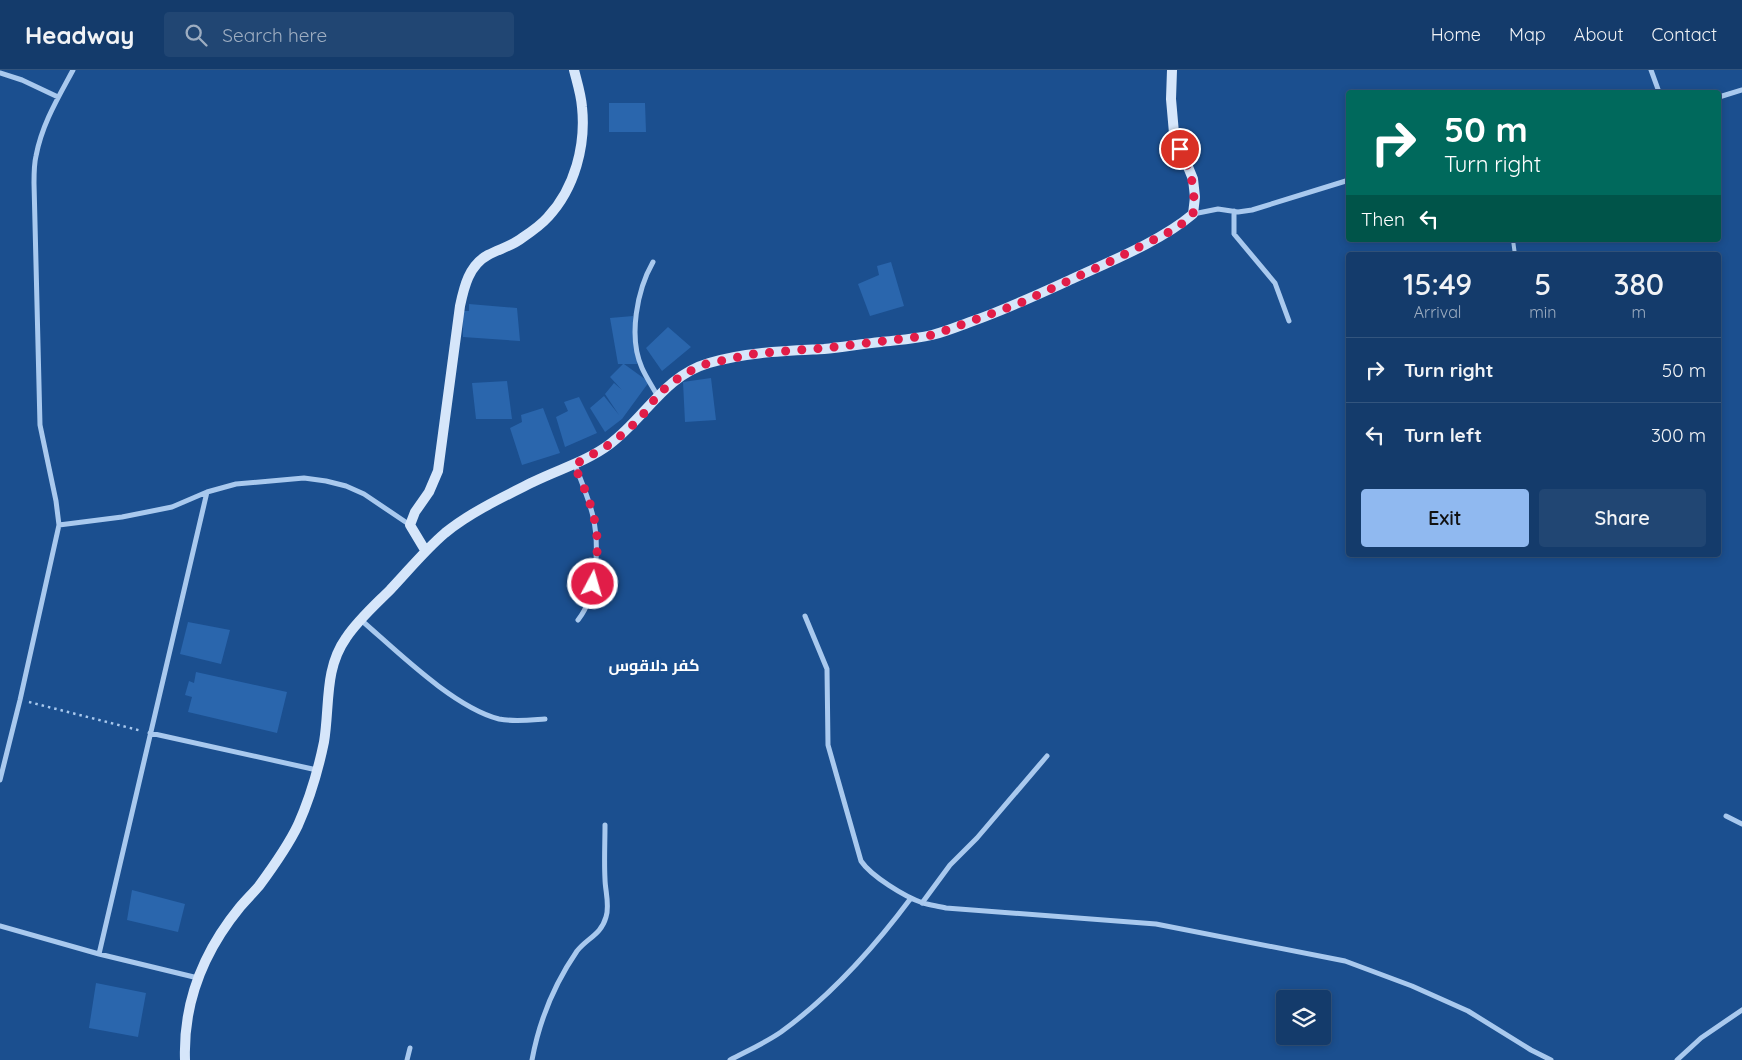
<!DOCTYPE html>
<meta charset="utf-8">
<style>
:root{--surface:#143b6b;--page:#214673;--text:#f1f3f6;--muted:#9dadc1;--line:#33557e;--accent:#90b9f0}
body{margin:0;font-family:Quicksand,Cairo,sans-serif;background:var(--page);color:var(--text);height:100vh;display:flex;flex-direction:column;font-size:19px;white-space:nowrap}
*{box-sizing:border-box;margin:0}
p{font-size:16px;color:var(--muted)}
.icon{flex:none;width:28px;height:28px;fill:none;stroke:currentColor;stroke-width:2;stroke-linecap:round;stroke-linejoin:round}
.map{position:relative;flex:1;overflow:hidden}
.drawer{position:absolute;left:1346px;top:182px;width:375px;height:305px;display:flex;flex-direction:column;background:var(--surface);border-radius:5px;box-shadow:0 2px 8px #0003,0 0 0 1px var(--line)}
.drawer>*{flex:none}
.banner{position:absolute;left:1346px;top:20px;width:375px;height:152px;border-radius:5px;box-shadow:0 2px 8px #0003,0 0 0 1px var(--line);background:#00695c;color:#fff;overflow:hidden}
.fabs{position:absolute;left:1276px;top:920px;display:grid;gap:10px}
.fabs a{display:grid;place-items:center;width:55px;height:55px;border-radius:5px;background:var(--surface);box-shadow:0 2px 8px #0003,0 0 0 1px var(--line);font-size:25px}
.pin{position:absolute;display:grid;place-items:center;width:42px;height:42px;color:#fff;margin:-21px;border:2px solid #fff;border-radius:50%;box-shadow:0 1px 5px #0007}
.me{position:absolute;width:55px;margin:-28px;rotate:6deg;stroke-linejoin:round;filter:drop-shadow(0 0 4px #0008)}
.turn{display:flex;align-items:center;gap:18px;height:105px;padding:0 15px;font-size:22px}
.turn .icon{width:65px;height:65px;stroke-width:2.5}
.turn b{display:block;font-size:35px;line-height:42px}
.then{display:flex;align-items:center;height:48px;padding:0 15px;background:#0003;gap:10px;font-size:19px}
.eta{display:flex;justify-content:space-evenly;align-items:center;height:85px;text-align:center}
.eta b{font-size:30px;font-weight:600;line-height:35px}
.cta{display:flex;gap:10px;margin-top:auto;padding:10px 15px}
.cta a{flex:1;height:58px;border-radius:5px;background:var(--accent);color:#111;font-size:20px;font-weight:600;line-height:58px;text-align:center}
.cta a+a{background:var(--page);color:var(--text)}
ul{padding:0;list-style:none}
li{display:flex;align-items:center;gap:15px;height:65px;padding:0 15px;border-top:1px solid var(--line)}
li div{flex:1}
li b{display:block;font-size:19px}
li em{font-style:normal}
header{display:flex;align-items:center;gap:30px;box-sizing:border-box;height:70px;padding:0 25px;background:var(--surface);border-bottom:1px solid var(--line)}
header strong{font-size:24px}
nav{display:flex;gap:28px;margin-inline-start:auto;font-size:18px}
.search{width:350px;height:45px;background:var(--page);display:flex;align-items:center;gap:12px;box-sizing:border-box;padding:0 18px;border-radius:5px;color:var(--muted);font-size:19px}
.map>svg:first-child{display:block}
.building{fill:#2a66ad}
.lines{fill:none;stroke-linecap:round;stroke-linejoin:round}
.path{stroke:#a9c9ee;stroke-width:2.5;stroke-dasharray:2.5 4;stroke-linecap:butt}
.lane{stroke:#a9c9ee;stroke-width:4}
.street{stroke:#a9c9ee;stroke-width:5}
.secondary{stroke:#d6e6fa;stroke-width:10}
.route{stroke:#e11d48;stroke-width:9;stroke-dasharray:0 16.2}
.labels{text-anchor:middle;stroke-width:5;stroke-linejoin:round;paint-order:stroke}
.quarter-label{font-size:16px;font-weight:bold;fill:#fff;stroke:#1b4f8f}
</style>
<header>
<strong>Headway</strong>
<div class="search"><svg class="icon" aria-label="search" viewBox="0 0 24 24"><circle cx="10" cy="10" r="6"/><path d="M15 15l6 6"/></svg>Search here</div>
<nav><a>Home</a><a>Map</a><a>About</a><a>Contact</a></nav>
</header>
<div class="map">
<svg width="1742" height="990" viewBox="0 0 1742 990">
<rect width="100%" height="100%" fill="#1b4f8f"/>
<path class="building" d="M609,33H645L646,62H609Z
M891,192L904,236L870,246L858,214L879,205L877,196Z
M469,234L517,238L520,271L463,267V241H469Z
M633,246L637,294H624L649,312L622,349L605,362L590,338L604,326L619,345L605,324L614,313L622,320L610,307L623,294H618L610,248Z
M668,257L691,277L662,301L646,278Z
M711,308L716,350L685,352L683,312Z
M507,311L512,349H476L472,313Z
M579,327L597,363L565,377L556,347L568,341L564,332Z
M543,338L560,383L522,395L510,358L522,352L521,345Z
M188,552L230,560L221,594L180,584Z
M196,602L287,622L277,663L188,642L192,627L185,625L189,611L194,613Z
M132,820L185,834L178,862L127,850Z
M96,913L146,923L138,967L89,958Z"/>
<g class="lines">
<path class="path" d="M29,632L142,661"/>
<path class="lane" d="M1513,170L1515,185"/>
<path class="street" d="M1651,0L1659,22
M0,3L22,10L58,27
M1719,27L1742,20
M1234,141V164L1275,213L1289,251
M1193,144L1218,139L1238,142L1252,140L1349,110
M653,192C637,220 628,267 642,298C646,307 652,316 657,325
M575,395C592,437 600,457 595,503C592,521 589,536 578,550
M59,455L122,447L172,437L207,422L236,414L304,408L326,411L346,416L364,424L410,455
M805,546L827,599L828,675L861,791C871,806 905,827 923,833C930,835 938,836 946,838L1156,854L1345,891L1412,916L1468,941L1531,980L1551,990
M361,550C397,581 453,637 499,649C514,652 530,650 545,649
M150,663L317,700
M0,710L20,630L59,455L56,431L40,355L34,113C34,104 34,94 36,86C42,54 58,28 73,0
M1726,746L1742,754
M922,833L950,795L977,768L1047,686
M0,856L99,884L198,908
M99,884L207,422
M407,990L410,978
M532,990C539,952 555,913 577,881C587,868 601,865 606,847C610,835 605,820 605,809C604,791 605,773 605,755
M730,990C747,981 765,973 781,962C832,925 873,879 911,828
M1677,990L1701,968L1742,940"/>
<path class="secondary" d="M425,480L410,455L415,442L429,422L438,401L460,236C464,217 469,195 488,185C499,179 512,176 522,168C531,162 541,155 548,147C575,118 586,75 582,37C581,24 577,12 574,0
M185,990C183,933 204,881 240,837C246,830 253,823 259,816C273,797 288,776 298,755C310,728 318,701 324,672C330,636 324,599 346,568C358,550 375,535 390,520C409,500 424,481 445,463C471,442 503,427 533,412C559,399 586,392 610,374C646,347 664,306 709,293C746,282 786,281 824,279C843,277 862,274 881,272C898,270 915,269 932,265C945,262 959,256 973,251C1007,239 1039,224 1072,209C1111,191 1161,171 1193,144L1195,127L1193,109L1174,63L1171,29L1172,0"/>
</g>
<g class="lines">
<path class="route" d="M593,514C596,496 599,477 596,459C593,436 583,415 574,395L607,376L627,361L649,338L657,325L674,311L688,302L706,294L753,284L785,281L826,278L933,265L1018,234L1107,193L1177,158L1193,144C1196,117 1191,103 1180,79"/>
</g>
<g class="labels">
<g class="quarter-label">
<text x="654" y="601">كفر دلاقوس</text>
</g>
</g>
</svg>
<div class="fabs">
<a><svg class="icon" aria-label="layers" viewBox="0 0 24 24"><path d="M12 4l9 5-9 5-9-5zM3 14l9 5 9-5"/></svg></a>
</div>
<div class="pin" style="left:1180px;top:79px;background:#d93025"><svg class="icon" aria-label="arrive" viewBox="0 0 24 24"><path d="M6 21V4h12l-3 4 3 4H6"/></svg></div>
<svg class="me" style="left:593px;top:514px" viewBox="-20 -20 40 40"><circle r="17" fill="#e11d48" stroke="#fff" stroke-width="3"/><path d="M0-11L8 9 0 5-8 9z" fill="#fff"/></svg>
<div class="banner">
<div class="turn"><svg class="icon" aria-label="right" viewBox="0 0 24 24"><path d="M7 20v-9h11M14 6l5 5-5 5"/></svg><div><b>50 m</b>Turn right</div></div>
<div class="then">Then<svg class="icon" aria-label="left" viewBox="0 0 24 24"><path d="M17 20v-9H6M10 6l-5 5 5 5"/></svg></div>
</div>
<section class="drawer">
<div class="eta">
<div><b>15:49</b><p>Arrival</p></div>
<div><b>5</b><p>min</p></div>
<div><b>380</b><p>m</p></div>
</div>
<ul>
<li><svg class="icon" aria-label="right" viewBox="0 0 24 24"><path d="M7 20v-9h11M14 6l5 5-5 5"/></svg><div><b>Turn right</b></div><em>50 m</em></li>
<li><svg class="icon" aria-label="left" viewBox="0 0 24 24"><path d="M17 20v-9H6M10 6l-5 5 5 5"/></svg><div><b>Turn left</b></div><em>300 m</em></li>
</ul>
<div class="cta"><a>Exit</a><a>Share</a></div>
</section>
</div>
